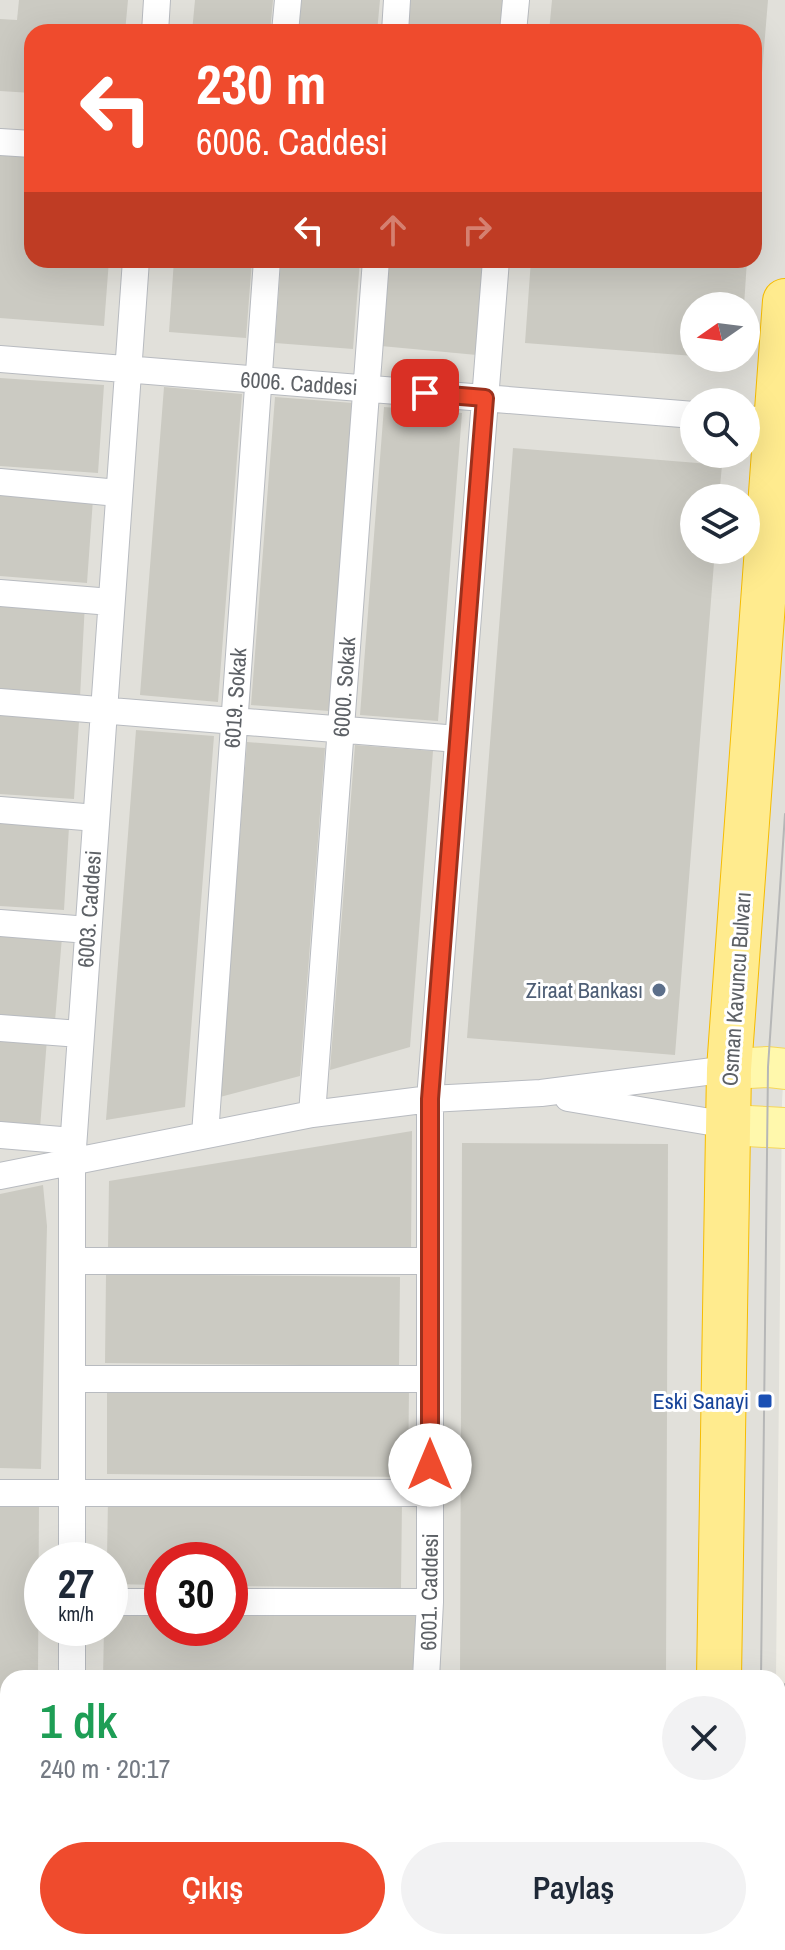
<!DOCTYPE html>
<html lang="tr">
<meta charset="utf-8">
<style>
:root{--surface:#fff;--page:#f2f2f3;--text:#1f2937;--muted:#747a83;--accent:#ef4b2d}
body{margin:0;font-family:"Archivo Narrow",sans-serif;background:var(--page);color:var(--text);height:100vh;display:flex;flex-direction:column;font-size:30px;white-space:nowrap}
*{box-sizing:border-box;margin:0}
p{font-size:26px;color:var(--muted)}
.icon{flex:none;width:44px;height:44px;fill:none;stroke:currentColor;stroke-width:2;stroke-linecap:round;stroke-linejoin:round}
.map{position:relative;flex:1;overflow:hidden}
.drawer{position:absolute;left:0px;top:1670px;width:786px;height:280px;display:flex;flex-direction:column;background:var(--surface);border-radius:24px 24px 0 0;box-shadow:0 8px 32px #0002}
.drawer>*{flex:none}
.hud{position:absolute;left:24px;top:24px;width:738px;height:244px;border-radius:24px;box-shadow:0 8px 32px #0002;background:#ef4b2d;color:#fff;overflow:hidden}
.needle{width:52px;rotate:256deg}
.buttons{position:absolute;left:680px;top:292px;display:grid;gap:16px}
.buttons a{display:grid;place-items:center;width:80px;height:80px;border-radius:50%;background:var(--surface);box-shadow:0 8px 32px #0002;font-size:40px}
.speed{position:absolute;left:24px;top:1542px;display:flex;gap:16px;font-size:40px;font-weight:700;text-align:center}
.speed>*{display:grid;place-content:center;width:104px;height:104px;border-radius:50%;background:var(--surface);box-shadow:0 8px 32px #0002;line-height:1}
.speed small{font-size:20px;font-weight:400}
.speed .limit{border:12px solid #d22;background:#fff;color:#111}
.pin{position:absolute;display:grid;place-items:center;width:68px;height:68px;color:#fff;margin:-34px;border-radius:16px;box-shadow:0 4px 12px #0006}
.me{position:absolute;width:88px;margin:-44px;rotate:0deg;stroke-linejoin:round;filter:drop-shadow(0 0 6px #0008)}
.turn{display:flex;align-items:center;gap:28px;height:168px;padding:0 40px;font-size:36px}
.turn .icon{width:104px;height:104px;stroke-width:2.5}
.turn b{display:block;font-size:56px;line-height:68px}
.lanes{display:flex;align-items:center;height:76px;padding:0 40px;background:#0003;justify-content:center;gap:40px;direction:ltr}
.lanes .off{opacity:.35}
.round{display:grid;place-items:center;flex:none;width:84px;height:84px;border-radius:42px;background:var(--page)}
.head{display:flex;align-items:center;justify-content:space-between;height:136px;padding:0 40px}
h1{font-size:48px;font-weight:600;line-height:60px;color:#1e9e55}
.primary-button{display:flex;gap:16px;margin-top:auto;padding:16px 40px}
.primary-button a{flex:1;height:92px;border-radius:48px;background:var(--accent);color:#fff;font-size:32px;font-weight:600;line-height:92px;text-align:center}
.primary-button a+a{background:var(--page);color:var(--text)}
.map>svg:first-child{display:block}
.industrial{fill:#e1e0da;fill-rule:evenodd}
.building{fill:#cbcac2}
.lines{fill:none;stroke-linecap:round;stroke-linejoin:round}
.street-casing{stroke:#b8bbc0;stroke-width:28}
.primary-casing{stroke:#f6d659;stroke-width:42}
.highway-casing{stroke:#f6bc00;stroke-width:46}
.street{stroke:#fff;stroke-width:26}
.primary{stroke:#fff8ac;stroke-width:40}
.highway{stroke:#ffeb8e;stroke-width:44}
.tram{stroke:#b6b7b7;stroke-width:2}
.route-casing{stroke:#9b311d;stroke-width:20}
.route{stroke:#ef4b2d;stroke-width:14}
.service-dot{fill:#5c6f8a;stroke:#fff;stroke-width:3}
.transit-dot{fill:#1a4fb4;stroke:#fff;stroke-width:3}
.labels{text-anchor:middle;stroke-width:6;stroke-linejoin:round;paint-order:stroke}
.street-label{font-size:22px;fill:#5d6166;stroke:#fff}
.service-label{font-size:22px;fill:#4e5e75;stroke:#fff;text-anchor:end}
.transit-label{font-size:22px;fill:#164399;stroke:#fff;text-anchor:end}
</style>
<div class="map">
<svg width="785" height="1950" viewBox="0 0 785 1950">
<rect width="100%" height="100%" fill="#f0eee6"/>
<path class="industrial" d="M0,0H785V1057L782,1101L776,1678H8V1942H773V1950H0ZM32,32H754V260H32ZM694,306H746V358H694ZM694,402H746V454H694ZM694,498H746V550H694ZM42,1560H110V1628H42ZM162,1560H230V1628H162Z"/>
<path class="building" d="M19,0H128L125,32H32V93L0,91V19L17,20Z
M195,0H273L270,32H192Z
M301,0H380L377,32H299Z
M408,0H507L504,32H405Z
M552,0H768L756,145H754V32H549Z
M0,153L32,155V260H109L104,326L0,318Z
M174,260H252L246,338L169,332Z
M281,260H360L353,349L275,343Z
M387,260H485L477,355L381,346Z
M531,260H747L744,306H694V356L525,343Z
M0,378L104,385L98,473L0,466Z
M164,387L242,394L218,702L140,695Z
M275,397L353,403L329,711L251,705Z
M384,407L462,413L438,721L360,715Z
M513,448L722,465L719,498H694V550H715L675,1055L467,1038Z
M0,492L93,499L87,583L0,576Z
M0,598L85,603L80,697L0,692Z
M0,715L79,721L74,799L0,794Z
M136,730L214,736L185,1107L106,1120Z
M247,742L325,748L300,1076L220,1097Z
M355,745L433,751L410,1047L330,1070Z
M0,823L69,827L64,910L0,906Z
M0,932L62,937L55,1021L0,1016Z
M0,1036L47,1039L40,1128L0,1125Z
M412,1131L411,1252L108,1249L109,1181Z
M462,1143L668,1144L666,1678H460Z
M43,1185L47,1226L41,1469L0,1468V1194Z
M106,1274L400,1277L399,1366L105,1363Z
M107,1386L409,1389L408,1477L107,1474Z
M108,1497L402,1500L401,1588L230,1586V1560H162V1585L110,1584V1560H107Z
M0,1502L39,1503L38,1678H8V1697H0Z
M110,1611H162V1628H230V1612H417L412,1678H103L104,1628H110Z
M0,1732H8V1921H0Z
M437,1942H665V1950H437Z"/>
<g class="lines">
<defs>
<path id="street" d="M155,32L157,0
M285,32L288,0
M395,32L397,0
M513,32L516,0
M0,142L32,144
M0,359L694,415
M746,419L775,422
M0,482L118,493
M0,593L111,602
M0,702L458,739
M0,810L96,818
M0,923L88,930
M0,1028L80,1034
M568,1098L728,1125
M312,1114L376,260
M0,1135L73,1141
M205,1135L267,260
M0,1176L312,1114L430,1099L541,1093L729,1069
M72,1261H430
M72,1379H430
M0,1493H430
M72,1560V1162L136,260
M110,1602H162
M230,1602H430
M72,1628V1678
M426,1678L430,1602V1099L496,260
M0,1718H8
M0,1943L145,1942
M421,1950V1942"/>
<path id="primary" d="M729,1069L768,1067L785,1069
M728,1125L785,1128"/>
<path id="highway" d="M719,1678L729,1069L785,301
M714,1950L715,1942"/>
</defs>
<use href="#street" class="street-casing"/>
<use href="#primary" class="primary-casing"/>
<use href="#highway" class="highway-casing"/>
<use href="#street" class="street"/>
<use href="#primary" class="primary"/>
<use href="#highway" class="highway"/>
<path class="tram" d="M761,1678L768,1067L785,814
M758,1950V1942
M781,1950L785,1684"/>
</g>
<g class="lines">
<defs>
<path id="route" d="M425,393L485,398L430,1099V1465"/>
</defs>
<use href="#route" class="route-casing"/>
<use href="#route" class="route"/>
</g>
<circle class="service-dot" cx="659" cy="990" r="8"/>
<rect class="transit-dot" x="757" y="1393" width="16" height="16" rx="4"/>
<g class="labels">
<g class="street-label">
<text transform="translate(299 383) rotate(4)" y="8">6006. Caddesi</text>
<text transform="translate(344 687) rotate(-86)" y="8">6000. Sokak</text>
<text transform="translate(235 698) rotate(-86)" y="8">6019. Sokak</text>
<text transform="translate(89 909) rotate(-86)" y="8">6003. Caddesi</text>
<text transform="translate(736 989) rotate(-86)" y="8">Osman Kavuncu Bulvarı</text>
<text transform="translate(429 1592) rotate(-89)" y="8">6001. Caddesi</text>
</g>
<g class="service-label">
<text x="643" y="998">Ziraat Bankası</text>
</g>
<g class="transit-label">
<text x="749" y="1409">Eski Sanayi</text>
</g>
</g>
</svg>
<div class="buttons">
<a><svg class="needle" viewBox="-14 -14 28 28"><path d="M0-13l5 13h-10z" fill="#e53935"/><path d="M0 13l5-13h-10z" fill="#747a83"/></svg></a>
<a><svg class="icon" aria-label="search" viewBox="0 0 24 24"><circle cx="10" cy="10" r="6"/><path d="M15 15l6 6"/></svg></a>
<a><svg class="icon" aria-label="layers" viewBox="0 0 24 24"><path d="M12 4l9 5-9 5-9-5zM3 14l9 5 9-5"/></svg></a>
</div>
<div class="speed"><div>27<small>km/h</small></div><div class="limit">30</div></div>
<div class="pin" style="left:425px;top:393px;background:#d93025"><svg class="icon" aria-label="arrive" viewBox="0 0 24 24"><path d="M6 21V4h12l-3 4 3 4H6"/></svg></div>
<svg class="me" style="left:430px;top:1465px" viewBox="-20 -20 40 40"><circle r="19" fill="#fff"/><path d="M0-13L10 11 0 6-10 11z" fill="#ef4b2d"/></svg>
<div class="hud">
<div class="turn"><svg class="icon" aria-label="left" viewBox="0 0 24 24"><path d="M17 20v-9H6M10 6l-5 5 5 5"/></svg><div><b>230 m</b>6006. Caddesi</div></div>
<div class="lanes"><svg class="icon" aria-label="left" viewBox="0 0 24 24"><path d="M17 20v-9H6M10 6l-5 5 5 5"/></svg><svg class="icon off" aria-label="ahead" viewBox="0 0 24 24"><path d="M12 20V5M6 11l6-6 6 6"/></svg><svg class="icon off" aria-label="right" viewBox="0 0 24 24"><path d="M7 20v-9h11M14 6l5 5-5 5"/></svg></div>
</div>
<section class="drawer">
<div class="head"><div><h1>1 dk</h1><p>240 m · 20:17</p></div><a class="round"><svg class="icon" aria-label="close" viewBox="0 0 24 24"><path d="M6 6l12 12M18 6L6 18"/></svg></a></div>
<div class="primary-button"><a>Çıkış</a><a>Paylaş</a></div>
</section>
</div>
